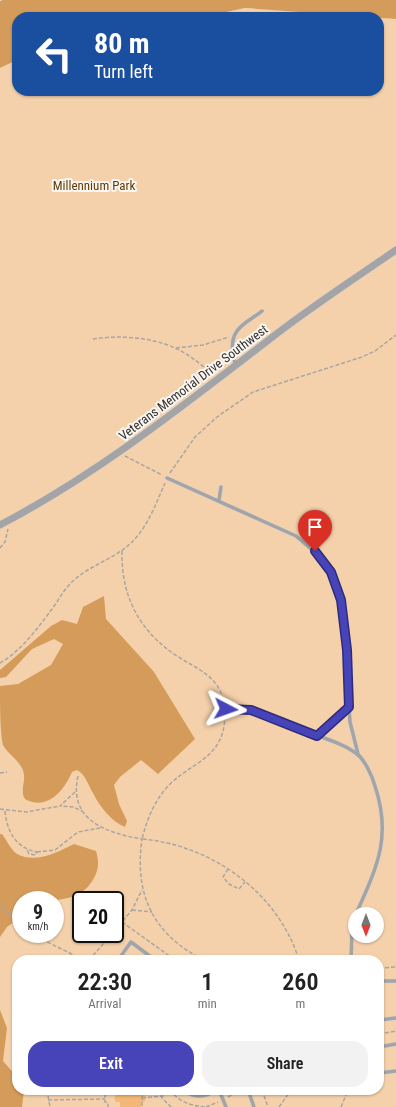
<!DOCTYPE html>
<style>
:root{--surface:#fff;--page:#f2f2f2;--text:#222;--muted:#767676;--accent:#4744ba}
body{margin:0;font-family:"Roboto Condensed",sans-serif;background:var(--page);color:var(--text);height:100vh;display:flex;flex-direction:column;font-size:15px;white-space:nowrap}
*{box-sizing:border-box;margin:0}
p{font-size:13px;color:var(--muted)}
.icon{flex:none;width:22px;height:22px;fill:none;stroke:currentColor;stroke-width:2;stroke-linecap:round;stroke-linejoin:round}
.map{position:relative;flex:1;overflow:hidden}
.side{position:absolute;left:12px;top:955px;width:372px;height:140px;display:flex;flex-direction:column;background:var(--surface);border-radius:16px;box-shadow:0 1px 3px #0004}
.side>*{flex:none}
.hud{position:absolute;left:12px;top:12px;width:372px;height:84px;border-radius:16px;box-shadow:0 1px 3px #0004;background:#1a4fa0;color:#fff;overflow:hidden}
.needle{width:26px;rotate:180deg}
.buttons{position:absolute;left:348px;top:907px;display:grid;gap:8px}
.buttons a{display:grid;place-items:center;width:36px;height:36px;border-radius:50%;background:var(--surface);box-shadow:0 1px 3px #0004;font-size:20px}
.speed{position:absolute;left:12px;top:891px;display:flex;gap:8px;font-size:20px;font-weight:700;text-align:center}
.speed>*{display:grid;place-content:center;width:52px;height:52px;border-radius:50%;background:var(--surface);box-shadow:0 1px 3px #0004;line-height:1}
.speed small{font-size:10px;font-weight:400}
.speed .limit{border:2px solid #111;border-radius:6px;background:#fff;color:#111}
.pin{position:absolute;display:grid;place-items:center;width:34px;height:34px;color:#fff;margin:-41px -17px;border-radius:50% 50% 50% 0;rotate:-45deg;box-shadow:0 0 4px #0007}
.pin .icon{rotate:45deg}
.me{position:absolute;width:44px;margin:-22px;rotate:94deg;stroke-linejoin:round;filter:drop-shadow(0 0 3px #0008)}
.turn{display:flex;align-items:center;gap:14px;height:84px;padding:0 16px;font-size:18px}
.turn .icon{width:52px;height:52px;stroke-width:2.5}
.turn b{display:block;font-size:28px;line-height:34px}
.eta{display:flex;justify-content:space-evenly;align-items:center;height:68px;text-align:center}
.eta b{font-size:24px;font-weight:600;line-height:28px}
.primary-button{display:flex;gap:8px;margin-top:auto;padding:8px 16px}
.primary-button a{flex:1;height:46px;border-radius:16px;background:var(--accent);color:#fff;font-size:16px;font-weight:600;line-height:46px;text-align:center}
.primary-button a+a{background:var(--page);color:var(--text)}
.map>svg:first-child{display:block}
.green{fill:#f5d1ab;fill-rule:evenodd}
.water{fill:#d49b5a}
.building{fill:#f3b877}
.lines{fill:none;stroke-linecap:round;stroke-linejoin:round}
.service-casing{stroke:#d6d3ce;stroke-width:4.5}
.minor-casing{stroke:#d6d3ce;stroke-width:8}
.path{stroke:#a9a6a2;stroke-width:1.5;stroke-dasharray:4 2;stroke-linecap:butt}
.service{stroke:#a4a4a7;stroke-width:3.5}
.minor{stroke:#a4a4a7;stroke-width:7}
.route-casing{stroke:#2e2c79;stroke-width:10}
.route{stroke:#4744ba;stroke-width:7}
.labels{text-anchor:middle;stroke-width:4;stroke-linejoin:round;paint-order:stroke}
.park-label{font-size:13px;fill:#613b06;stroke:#faf6f1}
.street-label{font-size:13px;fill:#343230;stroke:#faf6f1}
</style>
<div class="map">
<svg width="396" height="1107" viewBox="0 0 396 1107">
<rect width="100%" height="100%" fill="#faf6f1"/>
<path class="green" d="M245,8L375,17H205Z
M379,17L396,19V1107H0V68L17,60V91H379ZM21,900H55V934H21ZM81,900H115V934H81ZM355,914H377V936H355ZM17,960H379V1090H17Z"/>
<path class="water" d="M2,0H396V19L245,8L204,17H17V60L0,68V1Z
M104,596L106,619L154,672L195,739L158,774L141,760L120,777L114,785L119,804L127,821L125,827C111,821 100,807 93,793C88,785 86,775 77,770L72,772C64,791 47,811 25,799C20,791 25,783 24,775C23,762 8,755 3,745C0,731 0,701 0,686L18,684L51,665L63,644L54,639L32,649L6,677L0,678V670L51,626L62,620L77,624L83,607Z
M0,834H2C7,840 10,849 17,854C36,864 58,852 74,844L96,851C99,861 99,869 94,878C80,905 47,900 21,900V917L7,927L0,937Z
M0,1010L7,1028L3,1061L17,1077V1090H24L22,1107H0Z"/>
<path class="building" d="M120,1090H141V1094H144L146,1098L144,1102H141V1107H120V1102H116L114,1098L116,1095H120Z"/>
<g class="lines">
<defs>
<path id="service" d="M236,365C232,356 230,340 237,331C242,323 255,317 262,311
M167,478L296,536C309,547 321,556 330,571C350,604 347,669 349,707
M219,500L221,487
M226,709C233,709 242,709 250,710C269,714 289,724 307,732C323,738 343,743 357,754C365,760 372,776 375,786C392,837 377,867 356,914
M317,736L349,707L350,722L358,754
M118,960L131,942L155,960
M351,960L352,930L355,918
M379,981H396
M379,1020L396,1018
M379,1047L396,1044
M379,1073L396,1071
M183,1090C194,1098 206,1098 216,1090
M219,1090L226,1107
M248,1090L254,1107"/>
<path id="minor" d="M0,525C101,472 189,401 279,332C317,303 357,277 396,250"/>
</defs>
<use href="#service" class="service-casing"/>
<use href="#minor" class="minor-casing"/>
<path class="path" d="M93,339C119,335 151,337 175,348C189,354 201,365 213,374
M176,348L203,345L229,337
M125,456L162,475
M170,473L195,437L217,417L253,392L362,357L375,351L396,335
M0,548L5,542L8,529
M122,551C121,596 139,631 177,656C198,670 218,675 225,704
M0,663C21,651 38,628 52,609C58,601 63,591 70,584C84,569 105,562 121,551C145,535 154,508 165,483
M225,715C224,758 195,760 170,784C155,799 147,819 142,839C211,845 278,892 299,960
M0,773L7,772
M78,776C68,820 106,833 142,839C134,894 153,935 204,960
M75,792L60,806L73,807L82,811
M0,809L26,812L60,806
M5,811C7,832 16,848 37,852L35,855L29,854L27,850
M37,852L55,850L78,832L100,828
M228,869L223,877L229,884L239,889L245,882
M0,906L21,926
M132,910L152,912
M122,922L175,960
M115,930L132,910L142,890
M31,934L84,960
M89,960L112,934
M288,960L298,956
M379,968L396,967
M379,1034L396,1031
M47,1090L50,1107
M108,1090V1094L105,1095V1102L108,1103V1107
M142,1090V1107
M158,1090L162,1098L171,1107
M170,1090C179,1102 191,1106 206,1107
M262,1090L268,1107
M228,1097L241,1090
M142,1098L163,1096L174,1090
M48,1100L105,1099
M206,1107L218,1102
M279,1107L291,1090
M341,1107L348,1090"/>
<use href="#service" class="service"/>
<use href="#minor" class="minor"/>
</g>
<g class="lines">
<defs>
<path id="route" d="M226,709L251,710L317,736L349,707L347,650L341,600L331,572L315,551"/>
</defs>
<use href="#route" class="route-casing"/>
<use href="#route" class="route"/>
</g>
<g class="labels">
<g class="park-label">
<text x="94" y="190">Millennium Park</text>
</g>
<g class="street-label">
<text transform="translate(193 382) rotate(-37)" y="5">Veterans Memorial Drive Southwest</text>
</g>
</g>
</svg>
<div class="buttons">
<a><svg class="needle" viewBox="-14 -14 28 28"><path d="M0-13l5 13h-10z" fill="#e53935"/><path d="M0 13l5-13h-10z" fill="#767676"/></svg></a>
</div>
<div class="speed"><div>9<small>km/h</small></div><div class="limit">20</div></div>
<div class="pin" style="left:315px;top:551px;background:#d93025"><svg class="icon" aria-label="arrive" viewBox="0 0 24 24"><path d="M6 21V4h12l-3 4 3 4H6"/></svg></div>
<svg class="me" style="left:226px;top:709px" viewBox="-20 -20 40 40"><path d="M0-17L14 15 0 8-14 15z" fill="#4744ba" stroke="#fff" stroke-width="4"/></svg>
<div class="hud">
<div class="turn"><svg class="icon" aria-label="left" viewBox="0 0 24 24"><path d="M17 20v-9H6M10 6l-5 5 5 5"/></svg><div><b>80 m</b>Turn left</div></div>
</div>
<section class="side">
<div class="eta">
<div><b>22:30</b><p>Arrival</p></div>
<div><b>1</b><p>min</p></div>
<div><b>260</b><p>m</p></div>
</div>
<div class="primary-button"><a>Exit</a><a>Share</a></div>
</section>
</div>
